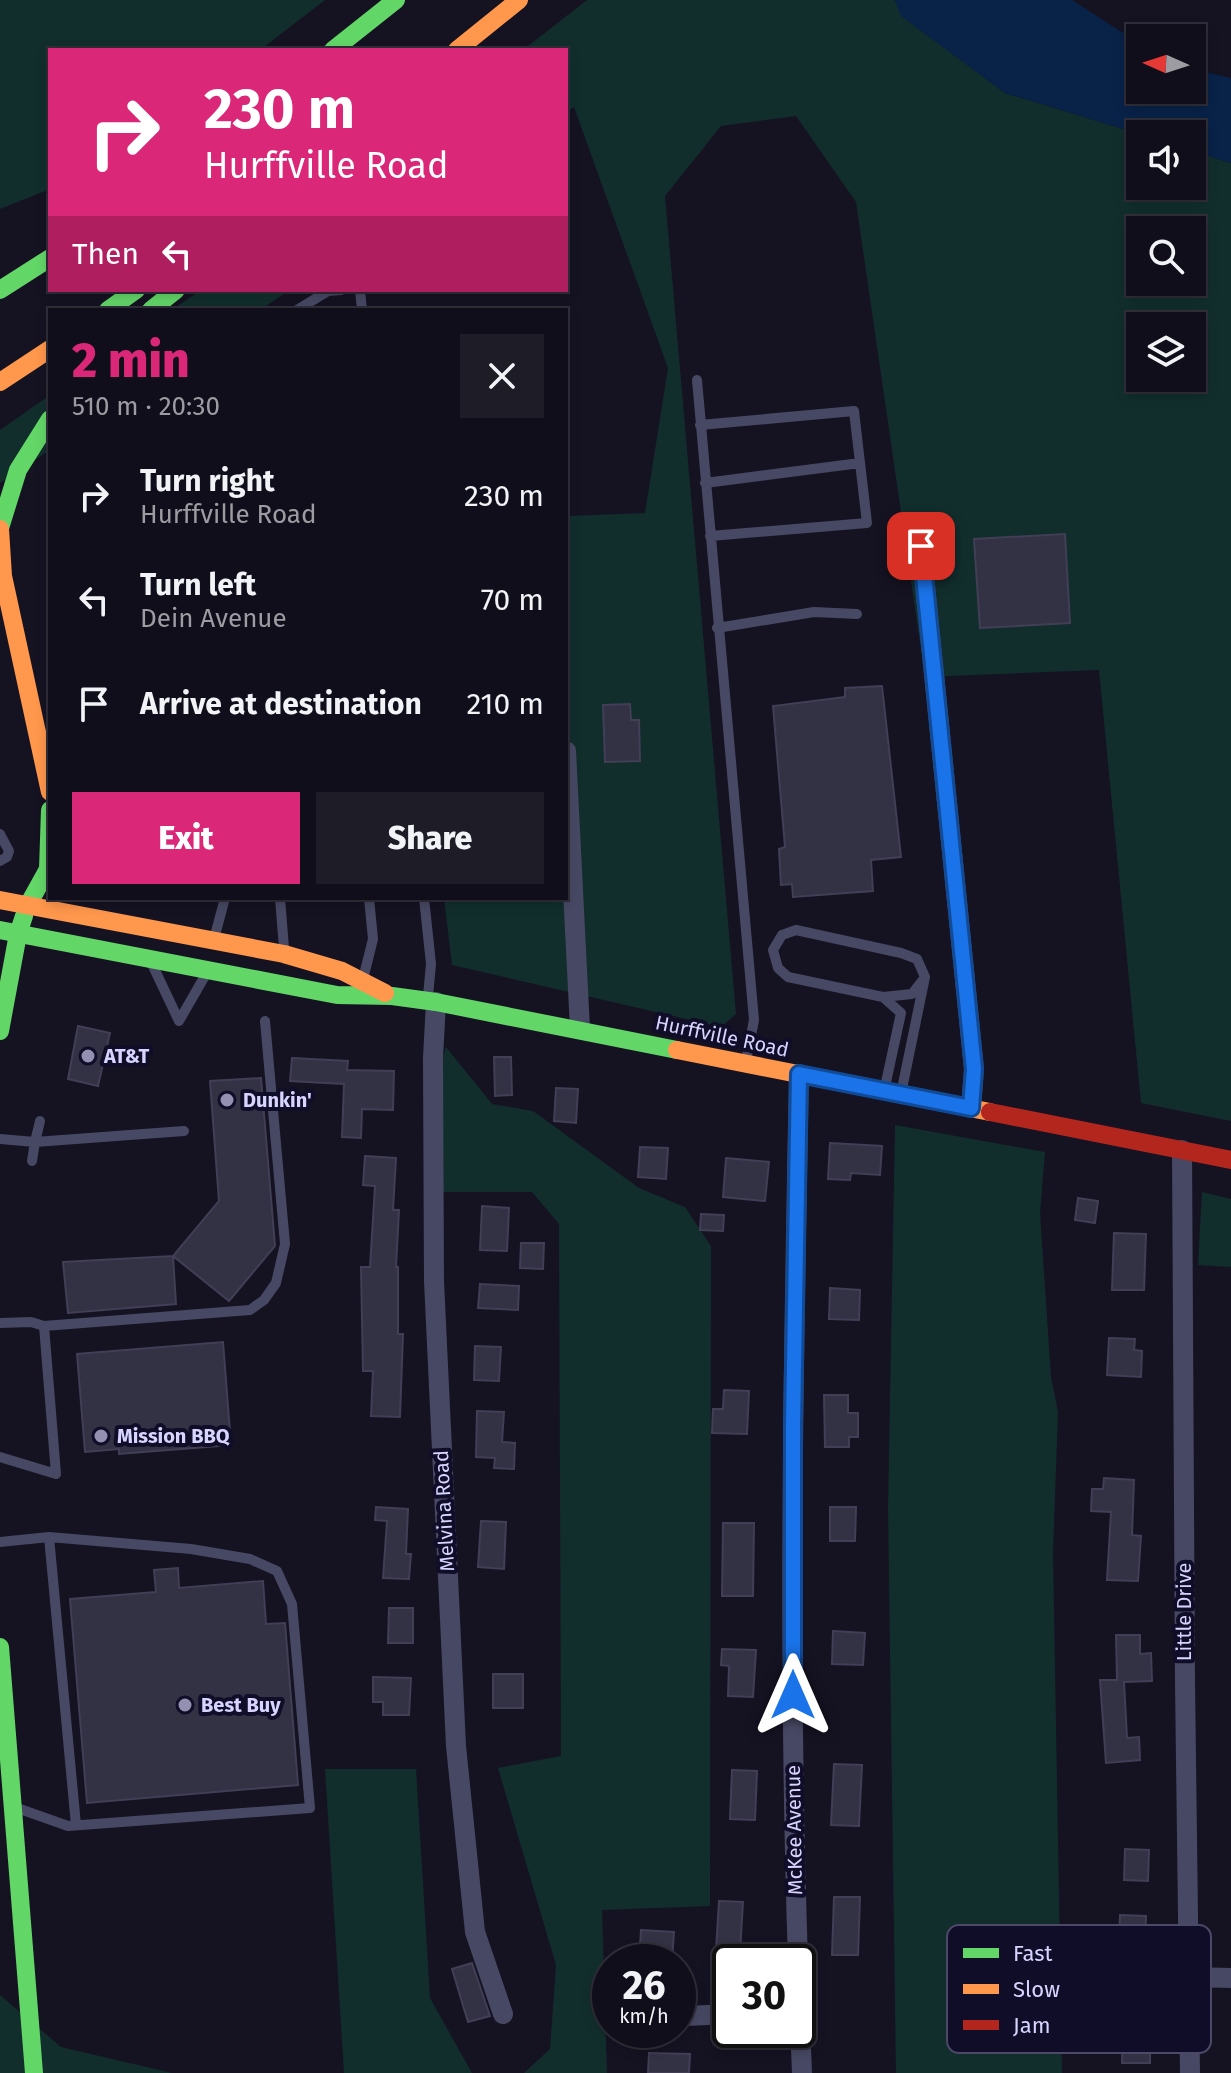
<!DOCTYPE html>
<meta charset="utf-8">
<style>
:root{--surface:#100e1a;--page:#1e1c27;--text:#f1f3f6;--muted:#9c9ca2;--line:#302e39;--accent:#db2777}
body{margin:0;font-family:"Fira Sans",sans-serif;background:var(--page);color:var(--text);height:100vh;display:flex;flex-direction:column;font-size:30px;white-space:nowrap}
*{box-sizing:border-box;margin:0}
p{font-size:26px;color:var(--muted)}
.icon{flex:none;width:44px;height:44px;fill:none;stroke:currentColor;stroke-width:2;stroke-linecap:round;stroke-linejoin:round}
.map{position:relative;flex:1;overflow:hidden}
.details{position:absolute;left:48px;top:308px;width:520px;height:592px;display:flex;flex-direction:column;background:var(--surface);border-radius:0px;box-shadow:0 4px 12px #0003,0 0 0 2px var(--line)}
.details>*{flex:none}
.hud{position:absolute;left:48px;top:48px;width:520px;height:244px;border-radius:0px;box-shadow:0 4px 12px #0003,0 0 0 2px var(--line);background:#db2777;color:#fff;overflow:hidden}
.needle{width:52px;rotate:273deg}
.fabs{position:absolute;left:1126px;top:24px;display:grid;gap:16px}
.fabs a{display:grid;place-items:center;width:80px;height:80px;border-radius:0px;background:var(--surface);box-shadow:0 4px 12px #0003,0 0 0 2px var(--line);font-size:40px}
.speed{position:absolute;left:592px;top:1944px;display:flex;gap:16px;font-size:40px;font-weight:700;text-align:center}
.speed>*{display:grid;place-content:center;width:104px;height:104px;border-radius:50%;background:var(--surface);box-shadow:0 4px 12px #0003,0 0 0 2px var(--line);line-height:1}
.speed small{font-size:20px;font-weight:400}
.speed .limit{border:4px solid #111;border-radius:12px;background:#fff;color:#111}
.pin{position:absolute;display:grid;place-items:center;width:68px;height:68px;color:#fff;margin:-34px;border-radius:16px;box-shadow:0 4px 12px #0006}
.me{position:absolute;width:88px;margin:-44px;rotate:0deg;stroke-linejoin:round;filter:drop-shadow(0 0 6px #0008)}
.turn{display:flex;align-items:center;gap:28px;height:168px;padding:0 24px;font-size:36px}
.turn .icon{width:104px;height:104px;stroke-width:2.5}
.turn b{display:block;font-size:56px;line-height:68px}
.then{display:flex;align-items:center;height:76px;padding:0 24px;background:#0003;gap:16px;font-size:30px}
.round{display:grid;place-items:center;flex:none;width:84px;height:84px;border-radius:0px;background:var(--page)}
.overview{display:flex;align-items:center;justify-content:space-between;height:136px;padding:0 24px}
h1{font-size:48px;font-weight:800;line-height:60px;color:var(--accent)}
.button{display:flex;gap:16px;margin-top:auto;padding:16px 24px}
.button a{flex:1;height:92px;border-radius:0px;background:var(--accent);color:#fff;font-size:32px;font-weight:800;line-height:92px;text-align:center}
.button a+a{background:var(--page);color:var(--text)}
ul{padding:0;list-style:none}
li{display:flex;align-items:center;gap:24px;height:104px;padding:0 24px}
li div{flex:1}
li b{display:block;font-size:30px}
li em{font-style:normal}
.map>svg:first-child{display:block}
.green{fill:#112e2d;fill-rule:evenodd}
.water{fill:#092248}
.building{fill:#333144;stroke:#413e56;stroke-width:2}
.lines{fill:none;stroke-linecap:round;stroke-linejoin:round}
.lane{stroke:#474863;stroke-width:10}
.street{stroke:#474863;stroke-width:20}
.fast{stroke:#63d668;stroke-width:18}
.slow{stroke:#ff974d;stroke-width:18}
.jam{stroke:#b3261e;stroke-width:18}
.route-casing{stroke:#114b97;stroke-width:20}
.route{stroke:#1a73e8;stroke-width:14}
.poi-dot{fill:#9390b2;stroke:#100d28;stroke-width:3}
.labels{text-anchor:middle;stroke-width:8;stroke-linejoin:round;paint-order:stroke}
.street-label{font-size:20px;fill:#d7d4ff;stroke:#100d28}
.poi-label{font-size:20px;font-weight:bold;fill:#d7d4ff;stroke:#100d28;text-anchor:start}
.key{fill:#100d28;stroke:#4c4968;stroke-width:2}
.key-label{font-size:22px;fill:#d7d4ff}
</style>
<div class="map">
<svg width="1231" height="2073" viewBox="0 0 1231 2073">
<rect width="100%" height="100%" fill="#151322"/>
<path class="green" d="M0,0H325L260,50H50V189L0,209Z
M587,0H895L902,16L1005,93L1140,134V186H1192V151L1231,163V1121L1141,1103L1099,670L925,677L856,202L796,116L721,126L665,196L736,1014L721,1027L452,965L444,898H566V516L645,513L668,368L574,107L566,112V50H523ZM1140,230H1192V282H1140ZM1140,326H1192V378H1140Z
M201,290H290L260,310H172Z
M50,395V450L0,483V430Z
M446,1047L492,1104L533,1111L639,1188L685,1207L711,1246L710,1906L602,1910L607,2073H524L550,2049L556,1965L498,1768L561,1756L559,1224L532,1192H432V1091Z
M895,1125L1045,1152L1040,1213L1051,1377L1058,1412L1053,1552L1062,2073H896L888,1509Z
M1202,1192L1231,1199V1267L1198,1265Z
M325,1769H416L430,1998L472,2073H344Z
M0,1995L61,2047L172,2073H0Z"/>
<path class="water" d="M895,0H1072L1140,44V90H1192V69L1231,78V163L1192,151V134H1140L1005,93L901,16Z"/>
<path class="building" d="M1065,534L1070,623L980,628L974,539Z
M882,686L901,857L871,860L873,891L793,897L792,884L781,885L779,849L785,847L773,706L845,697V688Z
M630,704L631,720H639L640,761L605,762L603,705Z
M78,1026L110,1033L98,1086L68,1079Z
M494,1057H511L512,1095L495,1096Z
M292,1058L348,1061L347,1070L394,1071L393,1110L362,1109L361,1138L342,1137L344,1084L290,1081Z
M261,1078L275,1246L229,1301L173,1256L219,1201L210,1081Z
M556,1088L578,1089L576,1123L554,1121Z
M830,1143L882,1146L880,1175L851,1173L850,1180L828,1179Z
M640,1147L668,1148L666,1179L638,1177Z
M365,1156L396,1158L393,1210H399L396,1267H398V1334H403L400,1417L371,1416L373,1371H363L361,1267H370L375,1186L363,1185Z
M726,1158L769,1162L765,1201L723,1197Z
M1078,1198L1098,1201L1095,1223L1075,1220Z
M482,1206L509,1208L507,1251L480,1250Z
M701,1214L724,1215L723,1231L700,1230Z
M1114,1233L1146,1234L1144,1290H1112Z
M521,1243H544L543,1269L520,1268Z
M173,1256L176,1304L68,1313L63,1262Z
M480,1284L519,1286L518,1310L478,1308Z
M830,1288L860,1290L859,1320L829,1319Z
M1109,1338L1135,1339L1134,1350L1142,1351L1141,1377L1107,1375Z
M223,1342L231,1445L119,1454V1449L85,1452L77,1354Z
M475,1346L501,1347L499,1381L474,1380Z
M724,1390L749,1391L747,1434L712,1433L713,1409H723Z
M824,1395H848V1413H858V1437H849V1447H825Z
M477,1411L504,1412L502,1442L515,1443L514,1469L494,1468L495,1458L476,1457Z
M1104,1478L1134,1480L1132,1535L1141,1536L1138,1581L1107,1580L1111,1512L1091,1511L1092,1489H1103Z
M376,1507L408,1509L406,1554H411L409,1579L383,1578L387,1521L375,1520Z
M830,1507H856L855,1541H830Z
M481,1521L506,1522L504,1569L478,1567Z
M723,1523H754L753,1596H722Z
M178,1568L179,1588L263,1581L266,1624L285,1623L298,1785L87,1803L70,1599L156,1592L154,1570Z
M389,1608H413V1643H388Z
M833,1631L865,1633L863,1665L832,1664Z
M1116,1635H1140V1654L1151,1653L1152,1681L1124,1682L1127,1738L1139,1737L1140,1760L1106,1763L1100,1680H1117Z
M722,1649L756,1650L753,1697L728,1696L729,1666L721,1665Z
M493,1674H523V1708H493Z
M373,1677L411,1678L409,1715H383V1702H373Z
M834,1764L862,1765L859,1826L831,1825Z
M732,1770L757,1771L755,1820L730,1819Z
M1125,1849L1149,1850L1148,1881L1124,1880Z
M834,1897H860L858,1955H832Z
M719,1901L743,1902L740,1952L716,1951Z
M1120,1915L1146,1916L1145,1946L1119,1944Z
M641,1930L674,1932L672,1962H639Z
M472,1963L490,2016L468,2022L452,1969Z
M1123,2028L1150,2029V2063H1122Z
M649,2053L690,2054L689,2073H648Z"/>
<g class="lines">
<path class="lane" d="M360,290L362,310
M297,310L328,291L341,290
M697,380L754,1020L746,1061
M700,425L854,411L867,523L710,536
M705,483L860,463
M717,628L814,612L857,614
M0,834L9,851L7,857L0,861
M280,898L284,948
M424,898L431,964L428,996
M214,939L225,898
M152,964L179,1021
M363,979L373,939L369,898
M883,997L912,994L922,981
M179,1021L206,974
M885,1087L901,1013L883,997L788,977L778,968L773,950L782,935L796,930L901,953L917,959L925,977L902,1089
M40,1121L35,1142L184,1131
M0,1139L35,1142L32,1161
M0,1323L31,1322L44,1326L250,1310L264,1300L276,1283L285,1244L265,1021
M0,1457L56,1474L44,1326
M49,1537L76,1825
M0,1542L49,1537L191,1549L250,1559L277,1571L292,1604L310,1808L68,1826L17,1808"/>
<path class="street" d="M921,546L974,1069L971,1108
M566,751L580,1029
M436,1002L433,1058L434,1281L456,1746L475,1932L503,2014
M1182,1150L1185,1681L1190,2073
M798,1962C788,1666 793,1370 799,1074
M798,1975L802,2073
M1190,1977L1231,1978
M685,2016L730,2014"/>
<path class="fast" d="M333,50L396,0
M0,290L50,258
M108,310L136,290
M151,310L176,290
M0,528L18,470L50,419
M28,905L48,869L50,810
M0,930L337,995L392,996L436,1002L677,1050
M0,1031L18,934L24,916
M0,1647L34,2073"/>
<path class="slow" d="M457,50L519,0
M0,382L50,349
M0,529L3,576L50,792
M0,900L284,954L342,971L385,993
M677,1050L990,1112"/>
<path class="jam" d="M990,1112L1231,1160"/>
</g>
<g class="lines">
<defs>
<path id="route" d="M793,1695V1425L799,1074L971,1108L974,1069L921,546"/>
</defs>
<use href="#route" class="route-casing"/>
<use href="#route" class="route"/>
</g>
<g class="poi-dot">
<circle cx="88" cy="1056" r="8"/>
<circle cx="227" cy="1100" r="8"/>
<circle cx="101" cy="1436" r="8"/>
<circle cx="185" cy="1705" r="8"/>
</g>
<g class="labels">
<g class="street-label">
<text transform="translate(722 1036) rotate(12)" y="7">Hurffville Road</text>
<text transform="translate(444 1511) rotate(-93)" y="7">Melvina Road</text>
<text transform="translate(1184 1612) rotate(-90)" y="7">Little Drive</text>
<text transform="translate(794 1830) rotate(-91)" y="7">McKee Avenue</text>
</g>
<g class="poi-label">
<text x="104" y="1063">AT&amp;T</text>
<text x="243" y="1107">Dunkin'</text>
<text x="117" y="1443">Mission BBQ</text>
<text x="201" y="1712">Best Buy</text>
</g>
</g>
<rect x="947" y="1925" width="264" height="128" rx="12" class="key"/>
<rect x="963" y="1948" width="36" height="10" fill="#63d668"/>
<rect x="963" y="1984" width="36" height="10" fill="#ff974d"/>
<rect x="963" y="2020" width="36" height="10" fill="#b3261e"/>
<g class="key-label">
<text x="1013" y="1961">Fast</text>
<text x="1013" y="1997">Slow</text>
<text x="1013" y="2033">Jam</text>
</g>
</svg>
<div class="fabs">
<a><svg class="needle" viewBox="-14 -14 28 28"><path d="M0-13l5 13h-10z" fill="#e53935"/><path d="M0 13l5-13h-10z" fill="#9c9ca2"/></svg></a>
<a><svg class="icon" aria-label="sound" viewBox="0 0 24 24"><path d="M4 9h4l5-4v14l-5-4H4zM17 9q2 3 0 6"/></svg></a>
<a><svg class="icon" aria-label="search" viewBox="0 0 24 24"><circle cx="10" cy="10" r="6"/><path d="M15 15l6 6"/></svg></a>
<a><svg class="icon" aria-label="layers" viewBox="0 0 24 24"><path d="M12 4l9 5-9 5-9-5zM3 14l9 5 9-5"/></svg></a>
</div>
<div class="speed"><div>26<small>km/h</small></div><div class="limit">30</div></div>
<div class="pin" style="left:921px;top:546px;background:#d93025"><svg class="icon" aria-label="arrive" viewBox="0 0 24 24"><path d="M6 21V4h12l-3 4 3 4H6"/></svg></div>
<svg class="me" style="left:793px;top:1695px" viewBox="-20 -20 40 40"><path d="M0-17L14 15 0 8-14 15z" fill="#1a73e8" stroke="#fff" stroke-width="4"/></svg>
<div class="hud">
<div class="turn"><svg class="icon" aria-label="right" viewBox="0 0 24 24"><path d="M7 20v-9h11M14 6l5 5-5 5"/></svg><div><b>230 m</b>Hurffville Road</div></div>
<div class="then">Then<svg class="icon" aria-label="left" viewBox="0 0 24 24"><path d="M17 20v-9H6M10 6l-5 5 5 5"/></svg></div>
</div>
<section class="details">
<div class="overview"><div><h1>2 min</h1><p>510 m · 20:30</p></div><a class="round"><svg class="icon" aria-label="close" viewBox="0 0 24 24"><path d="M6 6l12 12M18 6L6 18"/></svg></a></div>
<ul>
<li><svg class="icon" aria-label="right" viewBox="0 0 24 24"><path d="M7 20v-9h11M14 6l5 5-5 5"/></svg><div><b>Turn right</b><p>Hurffville Road</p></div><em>230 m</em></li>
<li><svg class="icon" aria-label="left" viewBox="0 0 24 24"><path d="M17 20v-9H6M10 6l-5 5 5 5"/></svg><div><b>Turn left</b><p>Dein Avenue</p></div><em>70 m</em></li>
<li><svg class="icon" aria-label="arrive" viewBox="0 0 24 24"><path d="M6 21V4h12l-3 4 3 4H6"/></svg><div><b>Arrive at destination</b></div><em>210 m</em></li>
</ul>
<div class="button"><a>Exit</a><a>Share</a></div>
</section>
</div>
